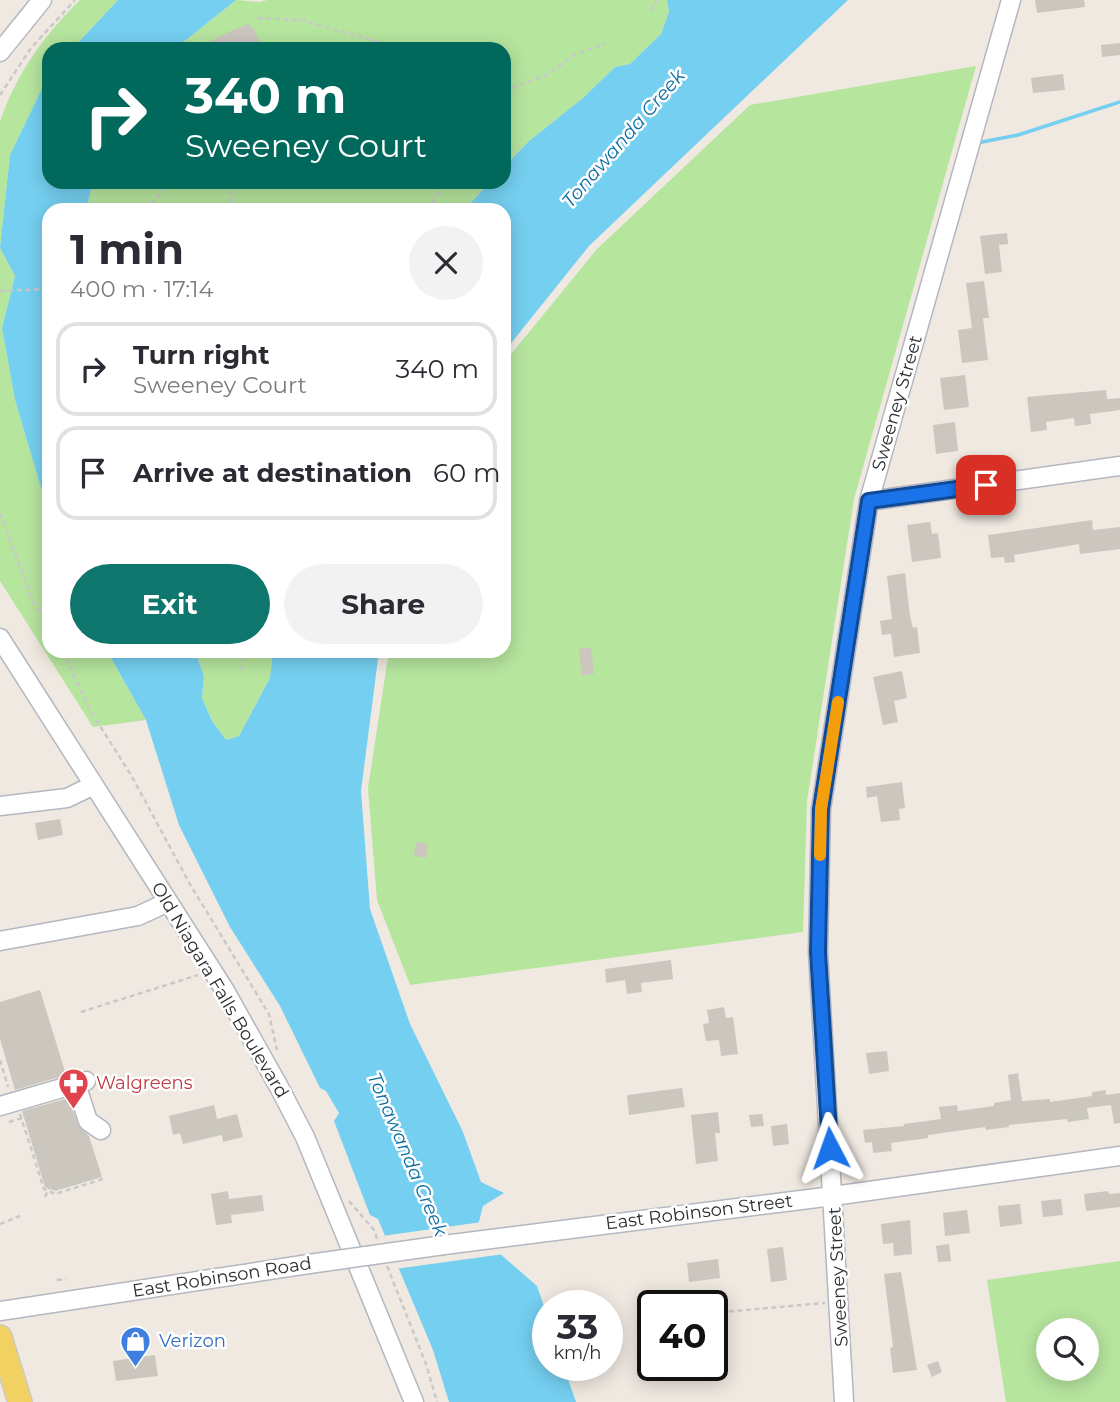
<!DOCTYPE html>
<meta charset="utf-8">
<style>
:root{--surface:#fff;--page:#f2f2f3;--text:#2b2b33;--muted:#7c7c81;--line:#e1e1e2;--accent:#0f766e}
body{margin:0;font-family:Montserrat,sans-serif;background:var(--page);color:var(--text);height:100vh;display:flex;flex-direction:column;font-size:26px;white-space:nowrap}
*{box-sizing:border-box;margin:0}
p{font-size:23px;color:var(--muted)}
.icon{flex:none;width:38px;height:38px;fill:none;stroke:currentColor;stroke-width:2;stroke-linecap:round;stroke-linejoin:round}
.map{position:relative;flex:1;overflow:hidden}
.drawer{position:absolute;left:42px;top:203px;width:469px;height:455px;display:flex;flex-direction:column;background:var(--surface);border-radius:21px;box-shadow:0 4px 18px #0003}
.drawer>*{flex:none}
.hud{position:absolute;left:42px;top:42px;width:469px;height:147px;border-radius:21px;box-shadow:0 4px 18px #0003;background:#00695c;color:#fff;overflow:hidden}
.fabs{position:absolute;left:1036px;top:1318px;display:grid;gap:14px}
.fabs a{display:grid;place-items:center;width:63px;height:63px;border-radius:50%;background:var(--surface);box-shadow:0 4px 18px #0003;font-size:35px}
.speed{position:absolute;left:532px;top:1290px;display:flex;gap:14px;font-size:35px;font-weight:700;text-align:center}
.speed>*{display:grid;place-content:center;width:91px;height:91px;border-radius:50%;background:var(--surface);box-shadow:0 4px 18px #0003;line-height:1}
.speed small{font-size:18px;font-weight:400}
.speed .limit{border:4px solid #111;border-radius:10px;background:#fff;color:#111}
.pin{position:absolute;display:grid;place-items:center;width:60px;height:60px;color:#fff;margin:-30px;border-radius:14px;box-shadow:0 4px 10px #0006}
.me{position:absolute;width:77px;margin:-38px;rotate:356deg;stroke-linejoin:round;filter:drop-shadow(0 0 5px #0008)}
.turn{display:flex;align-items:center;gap:24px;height:147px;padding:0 28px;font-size:32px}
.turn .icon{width:91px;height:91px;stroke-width:2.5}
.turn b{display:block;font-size:49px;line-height:60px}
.round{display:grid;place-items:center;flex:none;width:74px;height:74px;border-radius:37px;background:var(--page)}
.summary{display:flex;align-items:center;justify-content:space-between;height:119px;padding:0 28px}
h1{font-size:42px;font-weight:700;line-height:52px}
.action{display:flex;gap:14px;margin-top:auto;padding:14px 28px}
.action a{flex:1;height:80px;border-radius:42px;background:var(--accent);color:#fff;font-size:28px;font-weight:700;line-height:80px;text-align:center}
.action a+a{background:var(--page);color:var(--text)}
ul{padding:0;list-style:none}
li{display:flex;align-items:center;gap:21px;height:94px;margin:0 14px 10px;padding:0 14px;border:4px solid var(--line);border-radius:21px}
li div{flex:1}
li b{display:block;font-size:26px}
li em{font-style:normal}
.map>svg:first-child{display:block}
.green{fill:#b6e59e;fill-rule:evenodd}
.water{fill:#75cff0}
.pier{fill:#efe9e1}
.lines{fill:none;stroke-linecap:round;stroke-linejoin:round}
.stream{stroke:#75cff0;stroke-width:3.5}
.building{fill:#cbc7bf}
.minor-casing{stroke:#b4b7c1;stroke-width:21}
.major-casing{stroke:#c9c9c9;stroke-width:26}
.path{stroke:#c9c9c9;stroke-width:2.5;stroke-dasharray:5 3.5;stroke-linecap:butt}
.minor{stroke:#fff;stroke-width:18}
.major{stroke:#f2d163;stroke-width:23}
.minor-bridge-casing{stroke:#b4b7c1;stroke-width:21;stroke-linecap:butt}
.minor-bridge{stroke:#fff;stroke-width:18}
.route-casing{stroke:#114b97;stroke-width:18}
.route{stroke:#1a73e8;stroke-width:12}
.slow{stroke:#f59e0b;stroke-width:12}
.labels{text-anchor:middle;stroke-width:5;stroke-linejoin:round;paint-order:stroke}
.street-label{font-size:18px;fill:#2e2e2e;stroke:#fff}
.health-label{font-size:18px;fill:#be3a42;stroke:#fff;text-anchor:start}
.shop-label{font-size:18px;fill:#366cbe;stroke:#fff;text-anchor:start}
.water-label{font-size:19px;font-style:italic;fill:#0d6fa3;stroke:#fff}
</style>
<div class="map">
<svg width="1120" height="1402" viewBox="0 0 1120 1402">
<rect width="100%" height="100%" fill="#efe9e1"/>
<path class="green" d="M80,0H118L72,49H49V74L10,155L0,248L15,276L2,328L15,400L49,515V651H107L146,720L93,727L0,581V122C15,75 45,34 80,0Z
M236,0L260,2L267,0H667L669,12L661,34L630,64L615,67L583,98L529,141L504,167V49H169L186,40Z
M976,66L854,499L807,801L803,932L410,985L377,900L368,788L389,651H504V365L508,358L597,249L750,105Z
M93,182H490L464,210H86Z
M195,651H273L270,678L239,736L226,740L212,721L202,698L204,676Z
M1120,1261V1402H1006L987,1280ZM1087,1330V1368H1048V1330Z"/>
<path class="water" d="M118,0H236L186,40L169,49H72Z
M667,0H848L589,246L504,352V210H464L490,182H504V167L529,141L583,98L615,67L630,64L661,34L669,12Z
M49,74V182H93L86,210H49V515L15,400L2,328L15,276L0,248L10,155Z
M107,651H195L204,676L202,698L212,721L226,740L239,736L270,678L273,651H379L361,791L370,909L410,1024L463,1132L481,1182L504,1193L483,1206L476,1233L537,1286L548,1318V1365H563L576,1402H449L433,1350L378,1219L370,1215L334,1121L339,1113L326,1091L320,1088L280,1006L230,927L179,825L146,720Z"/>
<path class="pier" d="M482,1222L480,1232L504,1254L395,1269L382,1236Z"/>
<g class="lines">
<path class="stream" d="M977,143L1018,135L1120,102"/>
</g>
<path class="building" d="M1035,0H1084L1085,7L1037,13Z
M249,23L251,28H254L259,41L242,49H211L208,42Z
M1120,43V55L1102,57L1101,45Z
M1063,74L1065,90L1033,93L1031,78Z
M1007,233L1008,244L999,245L1002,272L985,274L980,236Z
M984,281L989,318H983L988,360L962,363L958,330L972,328L966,283Z
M965,375L969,407L944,410L940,378Z
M1106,390L1107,399L1120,398V410L1090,414L1091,424L1075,426L1074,418L1046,422L1047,430L1031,432L1027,397Z
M955,422L958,451L936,454L933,425Z
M1092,520L1093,530L1120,527V549L1080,554L1079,544L1014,555L1015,562L1005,563L1004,557L991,558L988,535Z
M930,522L932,534L938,533L941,558L912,562L907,525Z
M905,573L910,616L913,628L917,627L920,653L894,657L891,634L882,635L880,621L892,619L887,576Z
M591,647L594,674L582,676L579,649Z
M902,671L907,698L894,701L898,722L883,725L873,677Z
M902,782L905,808L899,809L900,820L881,822L877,796L867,798L866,787Z
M60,819L63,835L38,840L35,823Z
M416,842L428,844L426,858L414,856Z
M671,960L673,979L641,983L642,992L627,994L625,980L606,983L605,969Z
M40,990L66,1075L15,1090L0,1039V1002Z
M724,1007L726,1018L733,1017L738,1054L721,1056L719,1040L706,1041L703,1024L709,1023L707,1010Z
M887,1051L889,1071L869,1074L866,1053Z
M1018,1073L1022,1101L1050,1099V1102L1092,1096V1092L1106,1090V1095L1120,1093V1123L1114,1124L1111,1105L1087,1108L1089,1119L1068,1122L1067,1119L1009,1125V1127L986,1130L985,1127L928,1135V1138L891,1143L892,1151L873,1153L872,1142L865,1143L863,1130L904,1126V1124L941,1119L939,1107L957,1105L958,1111L994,1106V1103L1011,1100L1008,1075Z
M682,1088L685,1107L629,1115L627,1095Z
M69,1098L78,1125L89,1136L102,1177L55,1191L45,1187L22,1111Z
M214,1105L217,1119L237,1114L243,1137L223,1142L222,1135L183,1144L180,1133L173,1135L169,1116Z
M718,1112L720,1133H715L718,1161L696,1164L691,1115Z
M762,1114L764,1126L751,1127L749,1115Z
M787,1124L789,1144L773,1146L771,1126Z
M228,1191L229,1199L262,1195L264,1211L231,1215L232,1223L216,1225L211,1194Z
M1108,1191L1109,1194L1120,1193V1207L1086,1211L1084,1194Z
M1061,1199L1063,1215L1043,1217L1041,1201Z
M1020,1204L1022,1224L1000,1227L998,1206Z
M967,1210L970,1233L945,1236L943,1213Z
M910,1220L912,1254L894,1256L893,1243L883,1244L881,1224Z
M949,1244L951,1261L938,1262L936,1246Z
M783,1247L787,1280L771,1282L767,1249Z
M718,1259L720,1278L689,1282L687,1263Z
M901,1272L917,1370L893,1373L890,1348L893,1347L884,1274Z
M155,1355L158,1376L116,1381L113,1361Z
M938,1361L942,1372L932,1377L927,1365Z"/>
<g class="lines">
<defs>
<path id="minor" d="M0,52L42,0
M869,501L1120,466
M0,638L224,989L279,1087L305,1137L414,1402
M0,806L67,798L94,785
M0,941L138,916L168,902
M76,1084L88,1121L101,1130
M0,1106L86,1081
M444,1245L833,1196L1120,1156
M0,1311L309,1264
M844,1402L818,952L821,809L869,501L1011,0"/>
<path id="major" d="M0,1337L20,1402"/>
</defs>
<use href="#minor" class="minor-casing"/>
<use href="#major" class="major-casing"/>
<path class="path" d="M651,10L657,0
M258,18L301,20L386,44L392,49
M504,91L546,75L576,54L606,43
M0,95L31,48L75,0
M228,182L230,186V210
M145,210L161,193L165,182
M427,210L446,182
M0,291L49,289
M0,513L34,604L49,628
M62,651L93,715L131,775L191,886L269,1014L277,1050
M242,670L243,651
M81,1012L198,975
M0,1060L8,1087
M20,1114L44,1189L55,1194L103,1179
M9,1122L22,1118
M45,1197L49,1188
M349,1201L374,1230L378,1241
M0,1224L20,1216
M387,1266L426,1364L437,1402
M57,1280L66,1279
M712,1313L825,1303"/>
<use href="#minor" class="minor"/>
<use href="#major" class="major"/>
<defs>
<path id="minor-bridge" d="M309,1264L444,1245"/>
</defs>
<use href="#minor-bridge" class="minor-bridge-casing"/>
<use href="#minor-bridge" class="minor-bridge"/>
</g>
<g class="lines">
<defs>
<path id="route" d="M830,1148L818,952L821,809L869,501L986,485"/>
</defs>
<use href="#route" class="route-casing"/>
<use href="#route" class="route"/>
<path class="slow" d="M820,855L821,809L838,702"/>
</g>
<defs>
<symbol id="pharmacy-pin" viewBox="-11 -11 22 30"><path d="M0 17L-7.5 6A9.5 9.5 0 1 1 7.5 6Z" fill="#e0444e" stroke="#fff"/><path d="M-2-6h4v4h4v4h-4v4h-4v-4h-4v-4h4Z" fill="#fff"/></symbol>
<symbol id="shop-pin" viewBox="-11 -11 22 30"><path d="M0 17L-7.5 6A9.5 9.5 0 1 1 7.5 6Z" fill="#3f7fe0" stroke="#fff"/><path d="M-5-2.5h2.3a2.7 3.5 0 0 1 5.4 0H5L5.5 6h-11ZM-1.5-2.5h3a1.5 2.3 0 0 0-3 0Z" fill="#fff"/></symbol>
</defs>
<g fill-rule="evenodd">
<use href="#pharmacy-pin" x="56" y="1066" width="35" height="47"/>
<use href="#shop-pin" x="118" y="1324" width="35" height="47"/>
</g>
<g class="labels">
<g class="street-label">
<text transform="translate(897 403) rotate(-74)" y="6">Sweeney Street</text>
<text transform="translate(220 990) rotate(59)" y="6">Old Niagara Falls Boulevard</text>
<text transform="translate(699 1212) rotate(-7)" y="6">East Robinson Street</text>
<text transform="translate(222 1277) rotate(-9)" y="6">East Robinson Road</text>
<text transform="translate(838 1277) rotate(-93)" y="6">Sweeney Street</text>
</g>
<g class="health-label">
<text x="96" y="1089">Walgreens</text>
</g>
<g class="shop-label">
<text x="159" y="1347">Verizon</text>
</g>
<g class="water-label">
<text transform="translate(623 138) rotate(-49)" y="7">Tonawanda Creek</text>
<text transform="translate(408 1154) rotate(67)" y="7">Tonawanda Creek</text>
</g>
</g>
</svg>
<div class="fabs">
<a><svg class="icon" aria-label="search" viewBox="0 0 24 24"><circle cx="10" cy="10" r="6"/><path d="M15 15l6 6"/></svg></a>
</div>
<div class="speed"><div>33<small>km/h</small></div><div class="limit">40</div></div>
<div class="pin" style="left:986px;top:485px;background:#d93025"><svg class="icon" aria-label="arrive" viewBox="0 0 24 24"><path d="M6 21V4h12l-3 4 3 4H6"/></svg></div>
<svg class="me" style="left:830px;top:1148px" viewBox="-20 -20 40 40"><path d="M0-17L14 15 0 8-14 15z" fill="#1a73e8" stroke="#fff" stroke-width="4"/></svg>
<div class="hud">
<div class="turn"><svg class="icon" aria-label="right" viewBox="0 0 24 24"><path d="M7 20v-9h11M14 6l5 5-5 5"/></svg><div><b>340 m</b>Sweeney Court</div></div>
</div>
<section class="drawer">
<div class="summary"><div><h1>1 min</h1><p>400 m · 17:14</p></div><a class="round"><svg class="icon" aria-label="close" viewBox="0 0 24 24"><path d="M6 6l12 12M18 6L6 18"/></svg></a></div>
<ul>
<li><svg class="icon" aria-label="right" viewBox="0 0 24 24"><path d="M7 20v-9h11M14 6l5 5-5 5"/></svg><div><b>Turn right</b><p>Sweeney Court</p></div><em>340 m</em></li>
<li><svg class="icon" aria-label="arrive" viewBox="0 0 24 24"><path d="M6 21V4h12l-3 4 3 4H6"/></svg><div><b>Arrive at destination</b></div><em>60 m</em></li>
</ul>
<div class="action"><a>Exit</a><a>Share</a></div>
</section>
</div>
